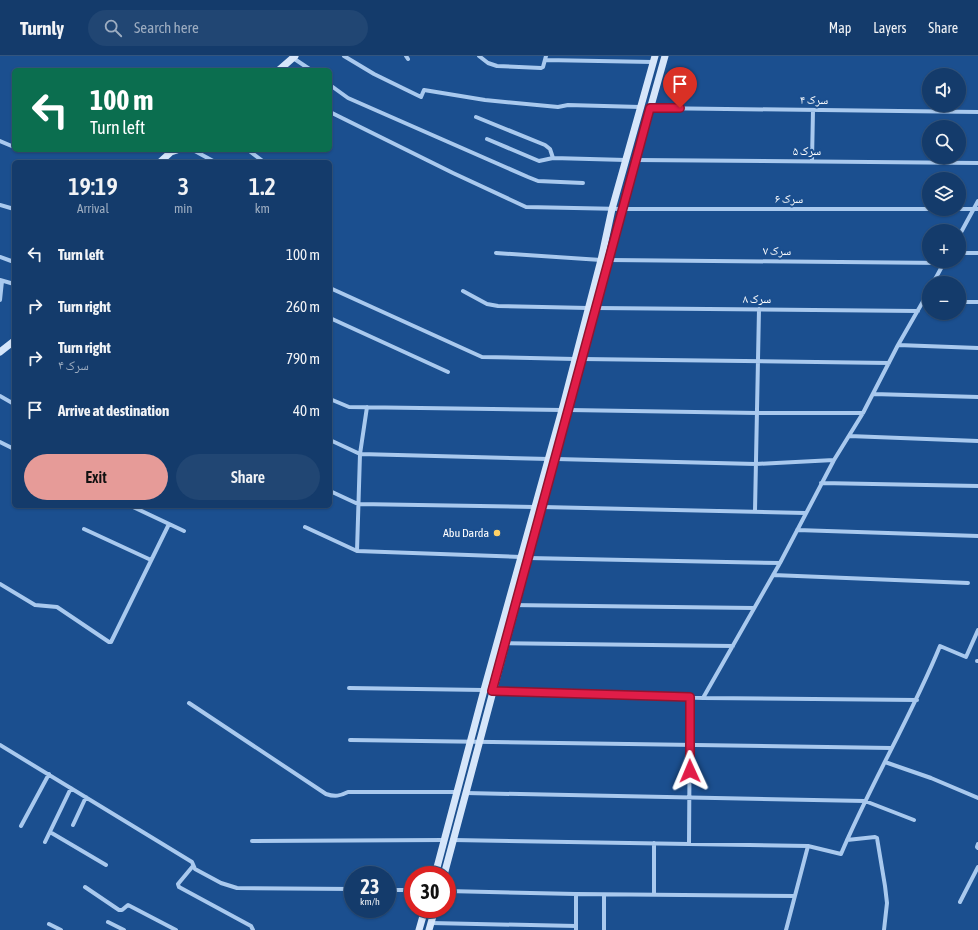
<!DOCTYPE html>
<meta charset="utf-8">
<style>
:root{--surface:#143b6b;--page:#214673;--text:#f1f3f6;--muted:#9dadc1;--line:#33557e;--accent:#e69b98}
body{margin:0;font-family:"Asap Condensed","Noto Naskh Arabic",sans-serif;background:var(--page);color:var(--text);height:100vh;display:flex;flex-direction:column;font-size:15px;white-space:nowrap}
*{box-sizing:border-box;margin:0}
p{font-size:13px;color:var(--muted)}
.icon{flex:none;width:22px;height:22px;fill:none;stroke:currentColor;stroke-width:2;stroke-linecap:round;stroke-linejoin:round}
.map{position:relative;flex:1;overflow:hidden}
.sheet{position:absolute;left:12px;top:104px;width:320px;height:348px;display:flex;flex-direction:column;background:var(--surface);border-radius:6px;box-shadow:0 1px 3px #0004,0 0 0 1px var(--line)}
.sheet>*{flex:none}
.top-card{position:absolute;left:12px;top:12px;width:320px;height:84px;border-radius:6px;box-shadow:0 1px 3px #0004,0 0 0 1px var(--line);background:#0b6e4f;color:#fff;overflow:hidden}
.tools{position:absolute;left:922px;top:12px;display:grid;gap:8px}
.tools a{display:grid;place-items:center;width:44px;height:44px;border-radius:50%;background:var(--surface);box-shadow:0 1px 3px #0004,0 0 0 1px var(--line);font-size:20px}
.speed{position:absolute;left:344px;top:810px;display:flex;gap:8px;font-size:20px;font-weight:700;text-align:center}
.speed>*{display:grid;place-content:center;width:52px;height:52px;border-radius:50%;background:var(--surface);box-shadow:0 1px 3px #0004,0 0 0 1px var(--line);line-height:1}
.speed small{font-size:10px;font-weight:400}
.speed .limit{border:6px solid #d22;background:#fff;color:#111}
.pin{position:absolute;display:grid;place-items:center;width:34px;height:34px;color:#fff;margin:-41px -17px;border-radius:50% 50% 50% 0;rotate:-45deg;box-shadow:0 0 4px #0007}
.pin .icon{rotate:45deg}
.me{position:absolute;width:44px;margin:-22px;rotate:359deg;stroke-linejoin:round;filter:drop-shadow(0 0 3px #0008)}
.turn{display:flex;align-items:center;gap:14px;height:84px;padding:0 12px;font-size:18px}
.turn .icon{width:52px;height:52px;stroke-width:2.5}
.turn b{display:block;font-size:28px;line-height:34px}
.eta{display:flex;justify-content:space-evenly;align-items:center;height:68px;text-align:center}
.eta b{font-size:24px;font-weight:600;line-height:28px}
.cta{display:flex;gap:8px;margin-top:auto;padding:8px 12px}
.cta a{flex:1;height:46px;border-radius:24px;background:var(--accent);color:#111;font-size:16px;font-weight:600;line-height:46px;text-align:center}
.cta a+a{background:var(--page);color:var(--text)}
ul{padding:0;list-style:none}
li{display:flex;align-items:center;gap:12px;height:52px;padding:0 12px}
li div{flex:1}
li b{display:block;font-size:15px}
li em{font-style:normal}
header{display:flex;align-items:center;gap:24px;box-sizing:border-box;height:56px;padding:0 20px;background:var(--surface);border-bottom:1px solid var(--line)}
header strong{font-size:19px}
nav{display:flex;gap:22px;margin-inline-start:auto;font-size:14px}
.search{width:280px;height:36px;background:var(--page);display:flex;align-items:center;gap:10px;box-sizing:border-box;padding:0 14px;border-radius:22px;color:var(--muted);font-size:15px}
.map>svg:first-child{display:block}
.lines{fill:none;stroke-linecap:round;stroke-linejoin:round}
.street{stroke:#a9c9ee;stroke-width:4}
.secondary{stroke:#d6e6fa;stroke-width:7}
.route-casing{stroke:#92132f;stroke-width:10}
.route{stroke:#e11d48;stroke-width:7}
.poi-dot{fill:#ffd166;stroke:#1b4f8f;stroke-width:1.5}
.labels{text-anchor:middle;stroke-width:4;stroke-linejoin:round;paint-order:stroke}
.street-label{font-size:12px;fill:#fff;stroke:#1b4f8f}
.poi-label{font-size:12px;fill:#fff;stroke:#1b4f8f;text-anchor:end}
</style>
<header>
<strong>Turnly</strong>
<div class="search"><svg class="icon" aria-label="search" viewBox="0 0 24 24"><circle cx="10" cy="10" r="6"/><path d="M15 15l6 6"/></svg>Search here</div>
<nav><a>Map</a><a>Layers</a><a>Share</a></nav>
</header>
<div class="map">
<svg width="978" height="874" viewBox="0 0 978 874">
<rect width="100%" height="100%" fill="#1b4f8f"/>
<g class="lines">
<path class="street" d="M344,0L374,18L421,41L424,34L485,44L558,51L568,49L640,51
M406,0L408,3
M479,0L488,7L497,10L541,12L543,11L546,0
M293,2L311,14
M545,4L653,6
M330,29L348,42L528,121L538,125L583,127
M650,52L978,56
M330,56L453,117L526,151L622,153H956
M476,61L545,89L550,93L553,102
M487,83L539,105L553,102L626,104
M0,85L14,91
M21,94L24,95
M193,94L215,106
M248,94L264,106
M636,104L978,107
M812,105L813,54
M0,149L14,153
M959,153H978
M959,180L978,145
M496,197L601,204
M959,197H978
M0,201L14,206
M609,204L944,207
M0,224L14,228
M933,227L945,205
M330,232L482,301L575,303
M463,235L487,248L498,250L588,252
M0,244L2,225
M959,246H978
M596,252L918,255
M330,262L448,316
M898,289L978,292
M582,303L889,307
M873,338L978,341
M0,340L14,348
M330,343L349,351L562,354
M569,354L757,357H863
M849,380L978,385
M330,384L360,398L549,403
M0,386L14,393
M556,403L756,408L834,404
M821,427L978,430
M330,435L358,448L534,451
M131,450L184,475
M542,451L805,457
M755,455L759,253
M305,471L357,495L521,501
M84,473L151,504
M797,474L978,480
M357,495L360,398L367,351
M528,502L780,507
M773,519L968,527
M0,528L35,549L57,551L109,586H111L169,468
M509,549L754,552
M498,587L733,590
M977,605H978
M349,632L484,634L703,642L917,644
M703,642L780,507L834,404L863,357L898,289L929,235
M189,647L326,738C335,741 340,740 348,736H457
M350,684L891,692
M0,689L192,806L195,813L221,827L237,832L353,833
M885,706L931,722L978,742
M466,737L865,745L914,764
M73,769L86,741
M21,770L49,718
M50,776L106,809
M453,784L808,790
M847,784L875,781L877,782L885,830L887,847L884,874
M252,785L444,784
M45,786L71,732
M654,787V839
M689,788L690,641
M978,788L977,791L978,792
M193,810L178,828L179,831L251,870L253,874
M85,831L119,854H122L128,849L130,850L176,874
M387,834H413
M447,835L576,838L795,840
M604,839V874
M960,846L978,811
M108,866L124,874
M431,867L576,870
M49,868L61,874
M576,874V838
M786,874L808,790L841,798C871,727 911,661 940,590L966,601L978,574"/>
<path class="secondary" d="M279,14L295,0
M160,106L171,96L177,94
M0,296L14,285
M435,819L484,634L562,354L601,204L612,153L655,0
M444,819L622,153L665,0
M419,874L425,853
M429,874L435,853"/>
</g>
<g class="lines">
<defs>
<path id="route" d="M680,52H650L492,635L690,641V715"/>
</defs>
<use href="#route" class="route-casing"/>
<use href="#route" class="route"/>
</g>
<circle class="poi-dot" cx="497" cy="477" r="4"/>
<g class="labels">
<g class="street-label">
<text transform="translate(814 44) rotate(1)" y="4">سرک ۴</text>
<text x="807" y="99">سرک ۵</text>
<text transform="translate(789 143) rotate(1)" y="4">سرک ۶</text>
<text transform="translate(777 195) rotate(1)" y="4">سرک ۷</text>
<text x="757" y="247">سرک ۸</text>
</g>
<g class="poi-label">
<text x="489" y="481">Abu Darda</text>
</g>
</g>
</svg>
<div class="tools">
<a><svg class="icon" aria-label="sound" viewBox="0 0 24 24"><path d="M4 9h4l5-4v14l-5-4H4zM17 9q2 3 0 6"/></svg></a>
<a><svg class="icon" aria-label="search" viewBox="0 0 24 24"><circle cx="10" cy="10" r="6"/><path d="M15 15l6 6"/></svg></a>
<a><svg class="icon" aria-label="layers" viewBox="0 0 24 24"><path d="M12 4l9 5-9 5-9-5zM3 14l9 5 9-5"/></svg></a>
<a>+</a>
<a>−</a>
</div>
<div class="speed"><div>23<small>km/h</small></div><div class="limit">30</div></div>
<div class="pin" style="left:680px;top:52px;background:#d93025"><svg class="icon" aria-label="arrive" viewBox="0 0 24 24"><path d="M6 21V4h12l-3 4 3 4H6"/></svg></div>
<svg class="me" style="left:690px;top:715px" viewBox="-20 -20 40 40"><path d="M0-17L14 15 0 8-14 15z" fill="#e11d48" stroke="#fff" stroke-width="4"/></svg>
<div class="top-card">
<div class="turn"><svg class="icon" aria-label="left" viewBox="0 0 24 24"><path d="M17 20v-9H6M10 6l-5 5 5 5"/></svg><div><b>100 m</b>Turn left</div></div>
</div>
<section class="sheet">
<div class="eta">
<div><b>19:19</b><p>Arrival</p></div>
<div><b>3</b><p>min</p></div>
<div><b>1.2</b><p>km</p></div>
</div>
<ul>
<li><svg class="icon" aria-label="left" viewBox="0 0 24 24"><path d="M17 20v-9H6M10 6l-5 5 5 5"/></svg><div><b>Turn left</b></div><em>100 m</em></li>
<li><svg class="icon" aria-label="right" viewBox="0 0 24 24"><path d="M7 20v-9h11M14 6l5 5-5 5"/></svg><div><b>Turn right</b></div><em>260 m</em></li>
<li><svg class="icon" aria-label="right" viewBox="0 0 24 24"><path d="M7 20v-9h11M14 6l5 5-5 5"/></svg><div><b>Turn right</b><p>سرک ۴</p></div><em>790 m</em></li>
<li><svg class="icon" aria-label="arrive" viewBox="0 0 24 24"><path d="M6 21V4h12l-3 4 3 4H6"/></svg><div><b>Arrive at destination</b></div><em>40 m</em></li>
</ul>
<div class="cta"><a>Exit</a><a>Share</a></div>
</section>
</div>
